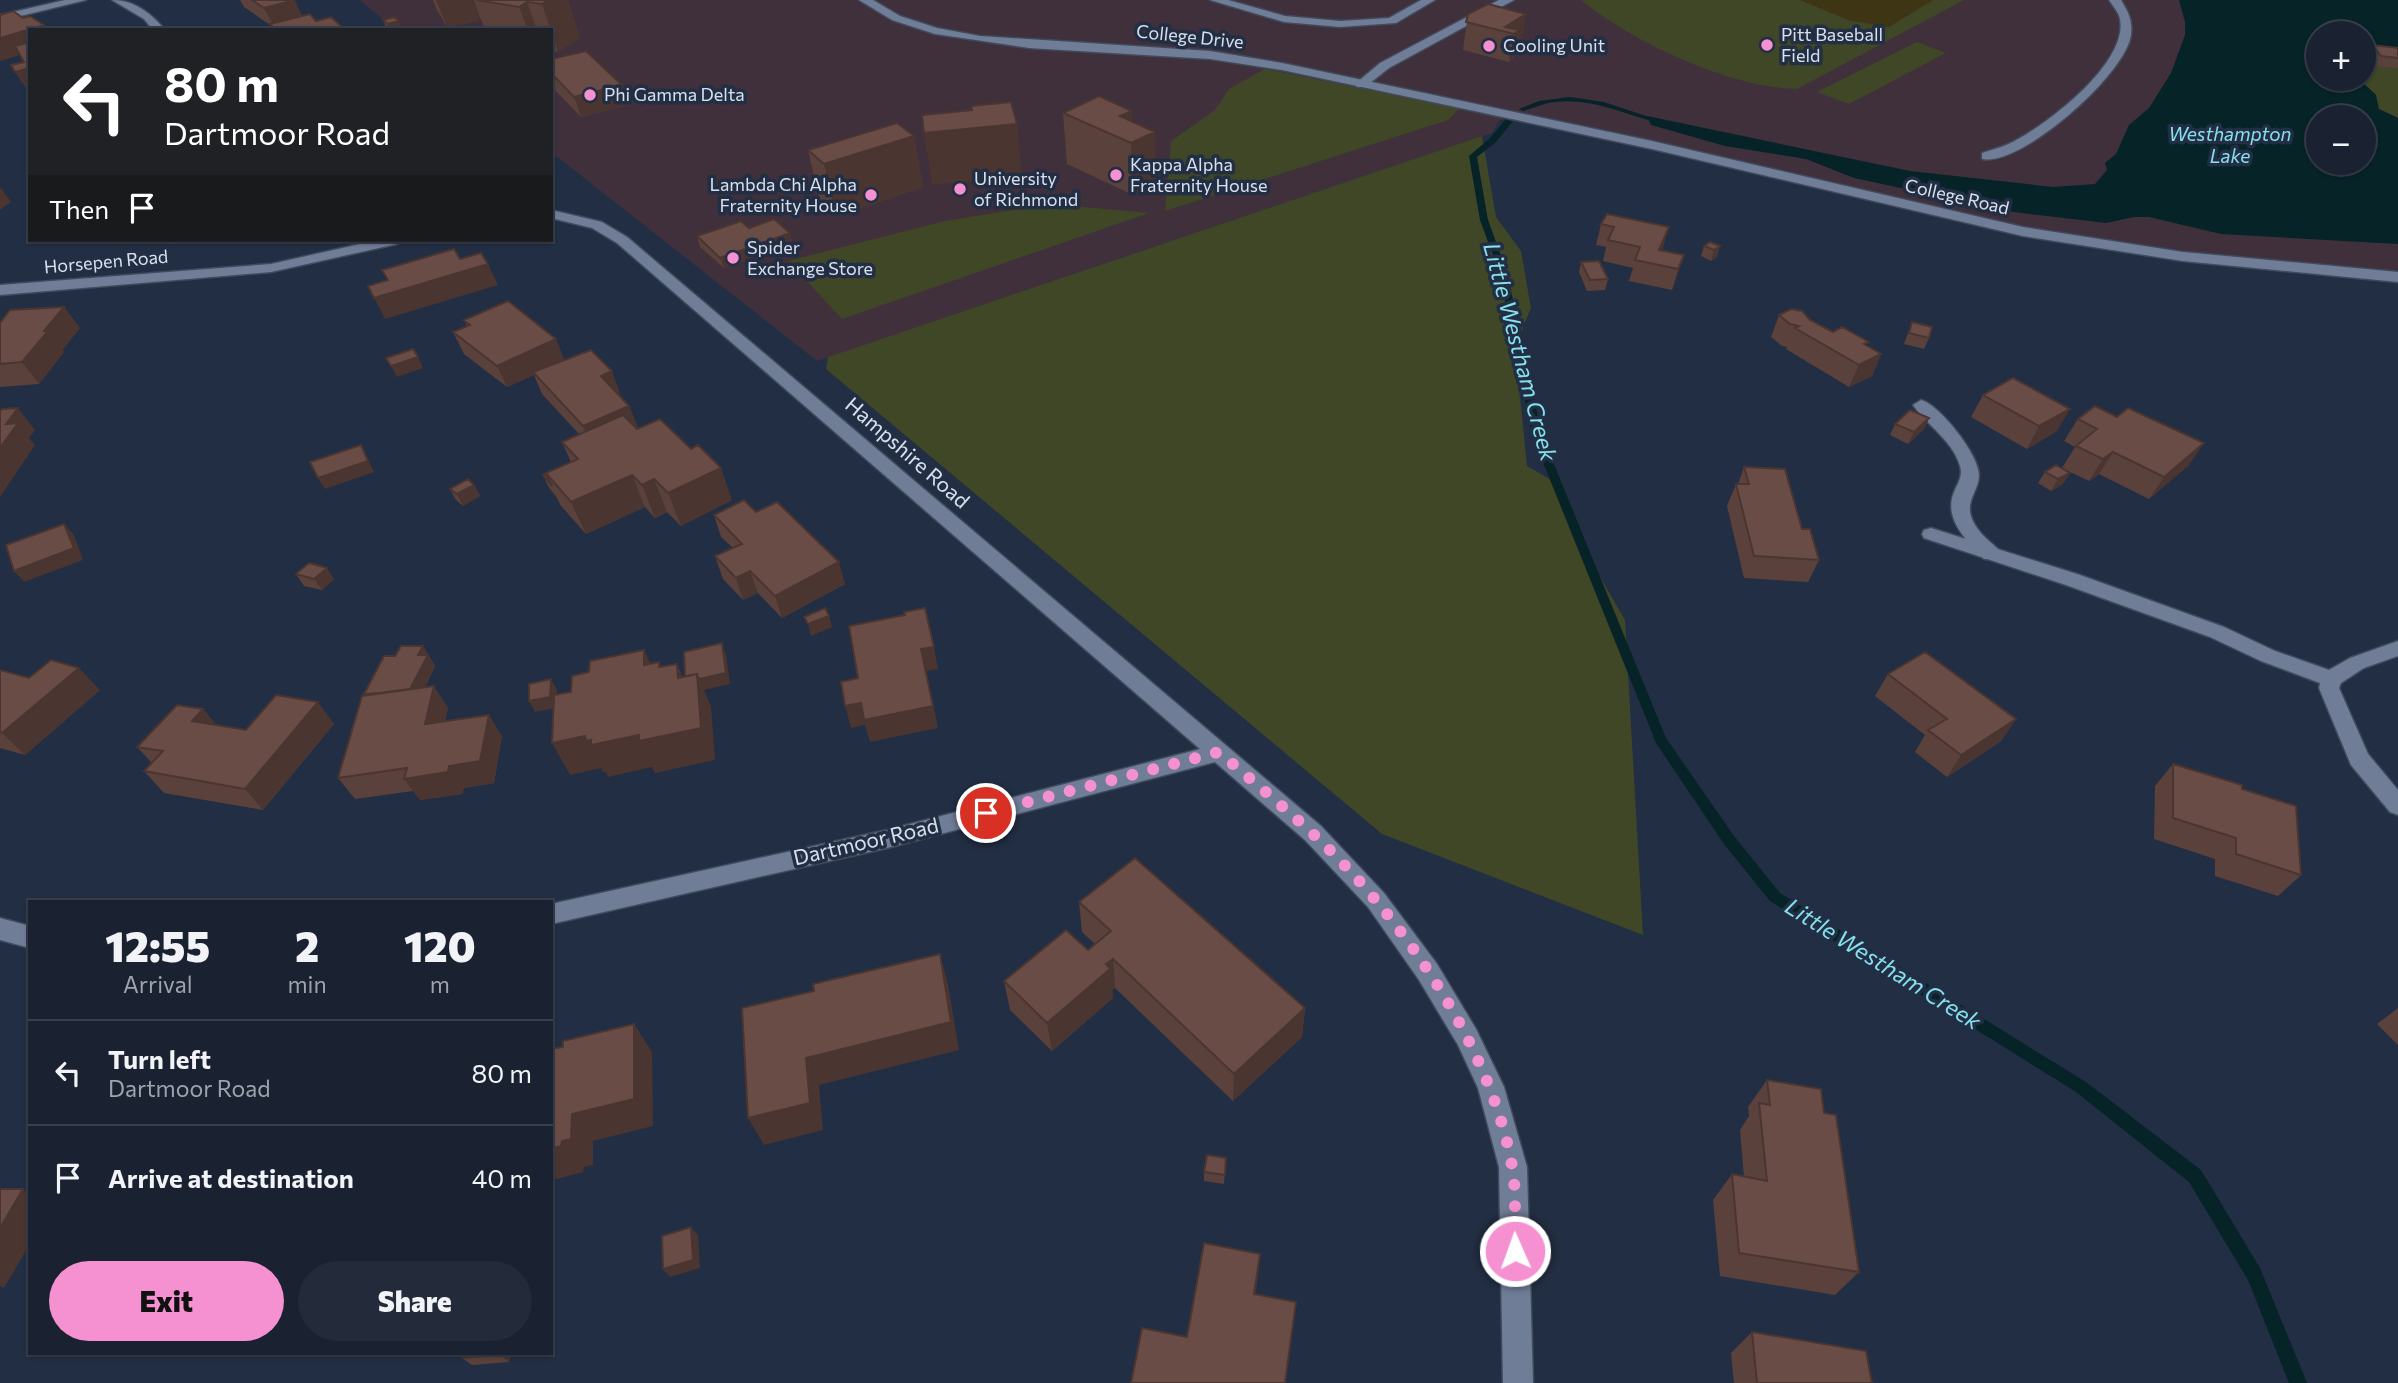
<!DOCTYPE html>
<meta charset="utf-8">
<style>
:root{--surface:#1a2232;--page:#232a3a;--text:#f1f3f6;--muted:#9fa4ac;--line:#383f4d;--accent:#f590d1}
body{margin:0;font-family:Commissioner,sans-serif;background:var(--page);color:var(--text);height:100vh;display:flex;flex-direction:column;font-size:26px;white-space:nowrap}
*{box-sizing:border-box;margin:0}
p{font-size:23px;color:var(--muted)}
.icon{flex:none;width:38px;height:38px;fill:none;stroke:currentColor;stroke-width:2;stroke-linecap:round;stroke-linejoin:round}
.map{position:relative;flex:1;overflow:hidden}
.panel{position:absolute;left:28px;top:900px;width:525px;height:455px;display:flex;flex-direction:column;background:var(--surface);border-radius:0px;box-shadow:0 2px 5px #0004,0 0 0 2px var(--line)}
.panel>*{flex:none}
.guide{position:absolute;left:28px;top:28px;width:525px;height:214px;border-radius:0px;box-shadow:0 2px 5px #0004,0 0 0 2px var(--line);background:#202124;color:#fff;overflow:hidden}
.buttons{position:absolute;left:2306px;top:21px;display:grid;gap:14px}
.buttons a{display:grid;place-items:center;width:70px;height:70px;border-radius:50%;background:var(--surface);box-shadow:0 2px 5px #0004,0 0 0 2px var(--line);font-size:35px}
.pin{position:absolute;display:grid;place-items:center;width:60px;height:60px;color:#fff;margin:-30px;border:4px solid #fff;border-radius:50%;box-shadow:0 2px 7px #0007}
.me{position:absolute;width:77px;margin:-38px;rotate:358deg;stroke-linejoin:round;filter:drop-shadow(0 0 5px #0008)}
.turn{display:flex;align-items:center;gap:24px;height:147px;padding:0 21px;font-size:32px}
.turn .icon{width:91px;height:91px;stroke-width:2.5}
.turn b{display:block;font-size:49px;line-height:60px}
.then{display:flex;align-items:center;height:66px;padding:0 21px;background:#0003;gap:14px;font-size:26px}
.eta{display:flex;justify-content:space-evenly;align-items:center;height:119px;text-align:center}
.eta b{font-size:42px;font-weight:800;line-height:49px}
.button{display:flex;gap:14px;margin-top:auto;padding:14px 21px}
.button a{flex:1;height:80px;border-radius:42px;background:var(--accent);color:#111;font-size:28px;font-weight:800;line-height:80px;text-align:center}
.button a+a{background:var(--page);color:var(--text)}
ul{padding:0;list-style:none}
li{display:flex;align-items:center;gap:21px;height:105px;padding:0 21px;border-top:2px solid var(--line)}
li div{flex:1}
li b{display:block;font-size:26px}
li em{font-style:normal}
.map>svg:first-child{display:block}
.education{fill:#3f303c;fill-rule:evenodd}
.green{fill:#3f4726}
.sand{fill:#3d3514}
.water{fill:#062327;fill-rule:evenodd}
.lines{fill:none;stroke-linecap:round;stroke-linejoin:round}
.stream{fill:#062327;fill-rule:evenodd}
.lane-casing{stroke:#404a5c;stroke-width:3}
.street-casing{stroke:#404a5c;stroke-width:3}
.lane{fill:#707d97;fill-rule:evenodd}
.street{fill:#707d97;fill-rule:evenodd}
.wall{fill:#5b413c}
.shaded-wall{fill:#4a3531}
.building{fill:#6a4c46;stroke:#4a3531;stroke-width:2}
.route{stroke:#f590d1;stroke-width:12;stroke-dasharray:0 21.6}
.poi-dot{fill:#f590d1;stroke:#222e43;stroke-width:2.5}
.labels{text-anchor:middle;stroke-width:7;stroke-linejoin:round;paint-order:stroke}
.far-poi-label{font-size:18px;fill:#d8e0ee;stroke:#222e43;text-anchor:start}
.far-street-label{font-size:18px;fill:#d8e0ee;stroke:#222e43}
.far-water-label{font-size:19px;font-style:italic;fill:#86e0ed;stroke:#222e43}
.street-label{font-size:21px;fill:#d8e0ee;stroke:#222e43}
.water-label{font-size:23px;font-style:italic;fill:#86e0ed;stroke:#222e43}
</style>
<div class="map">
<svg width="2398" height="1383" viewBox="0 0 2398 1383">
<rect width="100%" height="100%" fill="#222e43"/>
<path class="education" d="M360,0H2398V277L2099,245L1515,115L1499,121L1492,133L817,361L551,152V30H395ZM2319,33H2364V79H2319ZM2319,117H2364V163H2319Z"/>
<path class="green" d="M1581,0H1964L1797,89C1731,88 1632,42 1581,0Z
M1917,42L1946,53L1849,104L1817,92Z
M2371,63L2398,64V118L2379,109L2359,79H2364V68Z
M1265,69L1460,108L1448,120L1165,211L1171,141L1215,110L1229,89Z
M1482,136L1496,217L1521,251L1531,308L1515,347L1527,466L1560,485L1570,525L1625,620L1643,935L1382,834L826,369L828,357Z
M1050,204L1149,213L842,319L788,261L945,221Z"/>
<path class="sand" d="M1800,0H1933L1889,27L1848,20Z"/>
<path class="water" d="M2179,0H2398V64L2371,63L2364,68V33H2319V79H2359L2376,95L2379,109L2398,118V244L2221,234L2149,217H2134L2106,223L2014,212L1854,178L1806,159L1725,146L1651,125L1647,116L1910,171L2053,187L2095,184L2107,170L2105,163L2116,154L2129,125L2149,108L2171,73L2185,35V22ZM2319,117H2364V163H2319Z"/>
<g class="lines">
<path class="stream" d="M1570,97L1604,102L1652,118L1648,120C1617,111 1588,98 1555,102C1544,103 1534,108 1523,111L1519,109L1539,101Z
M1506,119L1513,121L1495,143L1477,157L1488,220L1507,272L1542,435L1666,738L1734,836L1780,893L2086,1082L2201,1170L2260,1268L2307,1383H2289L2248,1280L2189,1182L2076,1092L1770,901L1724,844L1656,743L1532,435L1499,272L1480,220L1469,156L1489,139Z"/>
<defs>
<path id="lane" d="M1210,0H1228L1285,16L1340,21L1389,18L1421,0H1435L1396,23L1340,27L1284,22Z
M1499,0H1514L1389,68L1365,87H1357L1355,84L1380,63Z
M1921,400C1940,405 1979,455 1979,475C1979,490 1966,500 1971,516C1975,530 1988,540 1998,549L2001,554L1998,559H1984C1967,541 1943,519 1954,492C1958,483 1963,476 1960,466C1953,441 1927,425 1913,405Z"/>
<path id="street" d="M65,0H86L0,21V15Z
M112,0C134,0 151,13 165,30H153L144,19Z
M859,0H873L900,16L937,28L980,36L1210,51L1282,63L1652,141L2023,227L2183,252L2398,272V282L2183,261L2023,236L1652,149L1282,70L1210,59L1029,48L935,34L892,20Z
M2109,0H2121C2128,12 2133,20 2131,35C2126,74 2021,167 1982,159V153C1994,149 2007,146 2018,139C2051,121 2128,62 2120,19C2119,13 2113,6 2109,0Z
M551,210L602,222L627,237L1321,826L1384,893L1437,964L1476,1029L1504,1087L1527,1167L1533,1383H1503L1499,1167L1478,1088L1458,1045L1419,980L1368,907L1305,840L1215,762L887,848L551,924V904L887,830L1200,749L617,243L592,228L551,218Z
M378,240H404L397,244L271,272L0,295V285L271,264Z
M1931,528L2080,575L2224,627L2275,651L2329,670L2350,658L2398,641V656L2364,668L2341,683L2339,688L2368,754L2398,790V815L2390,812L2351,765L2319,688L2320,683L2261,661L2210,637L2066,585L1924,538L1922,534L1924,530Z
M0,918L30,926V948L0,940Z"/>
</defs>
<use href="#lane" class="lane-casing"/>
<use href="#street" class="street-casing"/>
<use href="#lane" class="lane"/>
<use href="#street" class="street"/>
</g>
<path class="wall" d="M240,0H294L302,16L343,28L344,30H273L270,25L244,7Z
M433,0H568L580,38L558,52L551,51V30H485L480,17H477L479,21L447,27L436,8Z
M1468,14H1526L1521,41L1516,45L1514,58L1509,62L1463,50Z
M383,20L402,30H387Z
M2372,45L2398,48V68L2375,66L2366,55Z
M551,59L628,105L581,117L551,86Z
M1063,113L1133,122L1156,183L1133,195L1067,164Z
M914,136L923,187L836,216L820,202L808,150Z
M1607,214L1662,250L1684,255L1672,290L1629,281L1633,268L1603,261L1606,247L1596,245L1601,224Z
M749,228L790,233L792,243L724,268L700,247L697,236Z
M1710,242L1717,257L1711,261L1701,256L1704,246Z
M1581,262L1608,279L1605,290L1587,291L1579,272Z
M64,307L80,328L62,350L64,352L39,384L0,387V323Z
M1779,315L1810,320L1833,332L1881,354L1872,376L1849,387L1786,349L1787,347L1782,346L1771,337Z
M464,320L564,360L620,393L618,394L629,406L638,428L732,500L681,526L667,512L655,518L645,507L586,534L561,506L557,498L548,486L543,475L571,462L562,442L579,434L542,394L534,375L507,387L464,354L453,332L467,326Z
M1912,322L1929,338L1924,349L1904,344Z
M1983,395L2057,431L2027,449L1971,417Z
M2117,417L2189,465L2149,499L2099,474L2089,481L2062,468L2075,447L2064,441L2078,419Z
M1929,418L1924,429L1908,444L1890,435L1895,424Z
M1744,467L1802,529L1819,560L1808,582L1744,578L1727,506L1736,484H1738Z
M2045,472L2070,473L2063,484L2051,491L2038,483Z
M474,485L480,496L463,506L456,500L450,489Z
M756,512L845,584L782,618L758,593L743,600L723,579L715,556L733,548L721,537L714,515Z
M296,574L334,579L322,590L304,586Z
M423,646L435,666L425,687L448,708L445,721L502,736L494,783L464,788L462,794L420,800L413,791L355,799L338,778L365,696L364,694L395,656Z
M0,670L29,678L100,690L25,755L0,748Z
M1888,674L2016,719L2001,741L1947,777L1915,752L1925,735L1875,696Z
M203,709L216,725L246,730L334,724L263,810L164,793L144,771L152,763L137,747Z
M2173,764L2242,789L2301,875L2278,896L2215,876V859L2154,839L2155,786Z
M1079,902L1305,1008L1302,1037L1233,1101L1115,988L1112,990L1113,998L1052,1051L1010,1010L1004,981L1088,950L1095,944L1082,932Z
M2398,1008V1045L2377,1024Z
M1767,1080L1824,1113L1859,1272L1835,1295L1720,1276L1713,1200L1732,1174L1744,1177L1740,1130L1749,1116L1748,1107Z
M1226,1158L1224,1184L1204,1181V1172Z
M1752,1332L1872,1383H1734L1731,1353Z
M464,1353H512L509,1362L472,1365L462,1358Z"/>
<path class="shaded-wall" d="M295,0L303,19L274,27L264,8Z
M436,0H474L480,17H477L479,21L447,27Z
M549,0H568L580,38L558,52L542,4Z
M527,2L537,30H528L519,7Z
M1526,14L1521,41L1516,45L1514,58L1509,62L1514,34L1505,27Z
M399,21L402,30H390L388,24Z
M44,25L48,30H30V52L0,61V38Z
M30,68V91H28L15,72Z
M622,85L628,105L581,117L574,97Z
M1132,111L1133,142L1155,132L1156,183L1133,195L1131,143L1120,116Z
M1017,124L1022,176L932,185L924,133Z
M914,136L923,187L836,216L824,164Z
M0,187L11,202L0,210Z
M1669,227L1663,248L1656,264L1659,250Z
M790,233L792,243L724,268L720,258Z
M1720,246L1717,257L1711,261L1714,250Z
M1684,255L1677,276L1672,290L1678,269Z
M488,264L498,285L385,319L374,298Z
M64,307L80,328L62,350L64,352L39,384L22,362L44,331Z
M556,339L565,361L533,372L534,375L507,387L497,366Z
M1881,354L1872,376L1849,387L1859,365Z
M418,357L423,368L397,377L391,366Z
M612,371L620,393L609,398L601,376Z
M629,406L638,428L592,448L583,426Z
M18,408L35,430L29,438L35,445L0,497V448L6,424Z
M2070,409L2057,431L2027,449L2039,426Z
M1929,418L1924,429L1908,444L1914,432Z
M2204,443L2189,465L2149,499L2164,477Z
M361,445L374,472L325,489L318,478Z
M2113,452L2099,474L2089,481L2103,459Z
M721,468L732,500L681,526L668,493Z
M2070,473L2063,484L2051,491L2058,479Z
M632,475L645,507L586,534L571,502Z
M654,479L667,512L655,518L642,485Z
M474,485L480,496L463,506L457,494Z
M64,524L74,535L83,560L24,582L14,571Z
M839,562L845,584L782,618L775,596Z
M327,568L334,579L322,590L314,579Z
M750,571L758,593L743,600L736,578Z
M829,616L832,627L811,636L808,624Z
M722,643L726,655L730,684L704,690L711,706L715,760L655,773L652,767L608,777L606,772H603L601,768L570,775L552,743L697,674Z
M423,646L435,666L416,704L408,693L418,655Z
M934,647L938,669L926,671L938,728L870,742L865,725L851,728L845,706L861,703L921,649Z
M644,650L659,682L644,665Z
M677,664L691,696L678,678Z
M79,668L100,690L25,755L2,733Z
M551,679L557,690L556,708L535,712L529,701Z
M434,686L448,708L439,745L425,724Z
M318,702L334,724L263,810L245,789Z
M203,709L221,731L192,721Z
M489,715L502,736L494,783L464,788L462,794L420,800L404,779L449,766Z
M2016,719L2001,741L1947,777L1961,755Z
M940,954L948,984L959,1050L819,1085L823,1130L764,1145L748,1118L806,1058Z
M1113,959L1115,988L1112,990L1113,998L1052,1051L1047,1023Z
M1305,1008L1302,1037L1233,1101L1234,1074Z
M634,1024L652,1052L653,1126L593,1141V1165L584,1167L583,1172L553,1180V1200H551V1149L562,1141L572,1114Z
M23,1189L30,1194V1244L4,1288L0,1286V1228Z
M691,1227L698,1235L700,1268L670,1277L663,1269Z
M1260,1254L1258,1277L1252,1316L1254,1294Z
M500,1353H512L509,1362L500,1355Z"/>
<path class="building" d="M252,0H295L264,8Z
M476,0H549L542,4L527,2L519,7Z
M1488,4L1526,14L1505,27L1519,30L1514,34L1466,22L1468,14Z
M13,11L23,18L30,16L44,25L0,38V15Z
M310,14L316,21L331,17L343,28L335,30H276L270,24Z
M394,17L399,21L388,24L383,20Z
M30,42V68L15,72L11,65L24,62L15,46Z
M2372,45L2398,48V58L2381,56Z
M586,51L622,85L574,97L551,73V59Z
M1099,96L1132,111L1120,116L1155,132L1131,143L1063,113Z
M1011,102L1017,124L924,133L922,115L972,110L971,106Z
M897,123L914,136L824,164L808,150Z
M1607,214L1669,227L1659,250L1684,255L1678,269L1635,260L1640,247L1608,240L1614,227L1601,224Z
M774,219L790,233L720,258L697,236L741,221L749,228Z
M1710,242L1720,246L1714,250L1704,246Z
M454,249L460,259L481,253L488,264L374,298L368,286L388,280L382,270Z
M1599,261L1608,279L1590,280L1581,262Z
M508,301L556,339L497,366L453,332L470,325L464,320Z
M64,307L44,331H48L22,362L0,364V323L10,310Z
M1791,309L1802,311L1810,320L1833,332L1842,327L1869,342L1864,344L1881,354L1859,365L1795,328L1799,326L1790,324L1779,315Z
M1912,322L1932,327L1929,338L1909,333Z
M413,349L418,357L391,366L386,358Z
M591,350L612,371L601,376L629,406L583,426L533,372Z
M2013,378L2070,409L2039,426L1983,395Z
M2095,406L2117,417L2128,408L2204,443L2164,477L2113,452L2103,459L2076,446L2097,429L2078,419Z
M18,408L6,424L18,423L0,448V411L2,409Z
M1910,410L1929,418L1914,432L1895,424Z
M623,415L637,429L660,419L691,449L698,445L721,468L668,493L654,479L642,485L632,475L571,502L546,473L578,459L562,442Z
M361,445L368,461L318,478L310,462Z
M2056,465L2070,473L2058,479L2045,472Z
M1744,467L1785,469L1802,529H1810L1819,560L1754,556L1736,484H1749Z
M546,474L552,486L543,475Z
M468,479L474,485L457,494L450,489Z
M744,500L756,512L777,502L839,562L775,596L750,571L736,578L715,556L742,544L714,515Z
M64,524L74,548L14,571L6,545Z
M309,563L327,568L314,579L296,574Z
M825,608L829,616L808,624L804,617Z
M925,608L934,647L921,649L933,706L864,720L861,703L845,706L841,682L858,678L849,626L905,615L904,612Z
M722,643L726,673L699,679L697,674L685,676L684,652Z
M401,646H423L418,655H428L410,689L380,693L364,694L384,656H395Z
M644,650V665L659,662V667L677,664L678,678L697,674L701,728L639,741V735L591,745V740L586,741L585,736L552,743L554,695L571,692L572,676L589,672L590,661Z
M1925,652L2016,719L1961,755L1928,730L1947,719L1888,674Z
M51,660L79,668L2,733L0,732V670L29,678Z
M551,679L550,697L529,701V684Z
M434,686L425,724L489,715L480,761L449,766L448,772L404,779L407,768L338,778L362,696Z
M276,695L318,702L245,789L144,771L163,751L137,747L177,705L203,709L192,721L246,730Z
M2173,764L2242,785V789L2296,806L2301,875L2236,854V838L2173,818Z
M1135,858L1305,1008L1234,1074L1113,959L1106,964L1110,969L1047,1023L1004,981L1066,930L1088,950L1111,931L1079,902Z
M940,954L951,1022L806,1058L810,1103L748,1118L742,1008L814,991L813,984Z
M634,1024V1099L572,1114L571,1139L562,1141L561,1146L551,1149V1049L563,1047V1041Z
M1767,1080L1821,1089L1824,1113L1836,1115L1859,1272L1739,1253L1732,1174L1767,1181L1759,1103L1770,1105Z
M1207,1155L1226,1158L1225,1175L1204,1172Z
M0,1189H23L0,1228Z
M691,1227L693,1260L663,1269L662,1236Z
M1204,1243L1260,1254L1254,1294L1296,1302L1285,1383H1131L1142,1328L1187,1337Z
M1752,1332L1866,1351L1872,1383H1757Z
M464,1353H500V1355L462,1358Z"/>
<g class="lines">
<path class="route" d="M986,813L1219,752C1250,779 1282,805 1312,833C1401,915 1491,1046 1512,1166C1517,1193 1514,1224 1515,1251"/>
</g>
<g class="poi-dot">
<circle cx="1767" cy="45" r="7"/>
<circle cx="1489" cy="46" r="7"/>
<circle cx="590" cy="95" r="7"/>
<circle cx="1116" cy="175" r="7"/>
<circle cx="960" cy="189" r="7"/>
<circle cx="871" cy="195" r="7"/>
<circle cx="733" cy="258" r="7"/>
</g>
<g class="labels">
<g class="far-poi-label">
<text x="1781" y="41">Pitt Baseball<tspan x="1781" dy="21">Field</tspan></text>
<text x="1503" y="52">Cooling Unit</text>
<text x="604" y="101">Phi Gamma Delta</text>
<text x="1130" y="171">Kappa Alpha<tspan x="1130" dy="21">Fraternity House</tspan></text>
<text x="974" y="185">University<tspan x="974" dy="21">of Richmond</tspan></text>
<text x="857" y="191" text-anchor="end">Lambda Chi Alpha<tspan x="857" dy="21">Fraternity House</tspan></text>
<text x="747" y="254">Spider<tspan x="747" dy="21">Exchange Store</tspan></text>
</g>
<g class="far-street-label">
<text transform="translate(1190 37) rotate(6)" y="6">College Drive</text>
<text transform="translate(1957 197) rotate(13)" y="6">College Road</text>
<text transform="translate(106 262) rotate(-5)" y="6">Horsepen Road</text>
</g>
<g class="far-water-label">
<text x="2230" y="141">Westhampton<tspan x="2230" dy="22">Lake</tspan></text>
</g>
<g class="street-label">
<text transform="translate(907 453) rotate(41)" y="7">Hampshire Road</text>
<text transform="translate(866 842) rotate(-13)" y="7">Dartmoor Road</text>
</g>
<g class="water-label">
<text transform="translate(1520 352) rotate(75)" y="8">Little Westham Creek</text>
<text transform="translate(1883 964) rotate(32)" y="8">Little Westham Creek</text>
</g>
</g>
</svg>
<div class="buttons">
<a>+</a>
<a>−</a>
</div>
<div class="pin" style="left:986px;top:813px;background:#d93025"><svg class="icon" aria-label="arrive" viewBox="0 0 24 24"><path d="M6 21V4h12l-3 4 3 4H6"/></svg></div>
<svg class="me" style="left:1515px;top:1251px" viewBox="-20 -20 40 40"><circle r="17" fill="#f590d1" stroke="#fff" stroke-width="3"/><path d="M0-11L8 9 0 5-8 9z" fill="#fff"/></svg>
<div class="guide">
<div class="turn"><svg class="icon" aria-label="left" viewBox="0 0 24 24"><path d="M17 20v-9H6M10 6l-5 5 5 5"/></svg><div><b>80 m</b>Dartmoor Road</div></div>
<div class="then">Then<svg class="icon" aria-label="arrive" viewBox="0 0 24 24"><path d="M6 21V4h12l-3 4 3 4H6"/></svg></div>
</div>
<section class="panel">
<div class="eta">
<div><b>12:55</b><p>Arrival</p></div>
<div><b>2</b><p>min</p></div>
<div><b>120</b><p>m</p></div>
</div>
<ul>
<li><svg class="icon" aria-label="left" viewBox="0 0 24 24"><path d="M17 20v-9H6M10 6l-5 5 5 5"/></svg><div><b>Turn left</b><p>Dartmoor Road</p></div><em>80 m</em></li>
<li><svg class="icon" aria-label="arrive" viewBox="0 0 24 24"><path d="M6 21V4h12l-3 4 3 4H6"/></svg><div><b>Arrive at destination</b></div><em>40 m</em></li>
</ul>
<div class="button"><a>Exit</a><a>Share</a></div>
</section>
</div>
